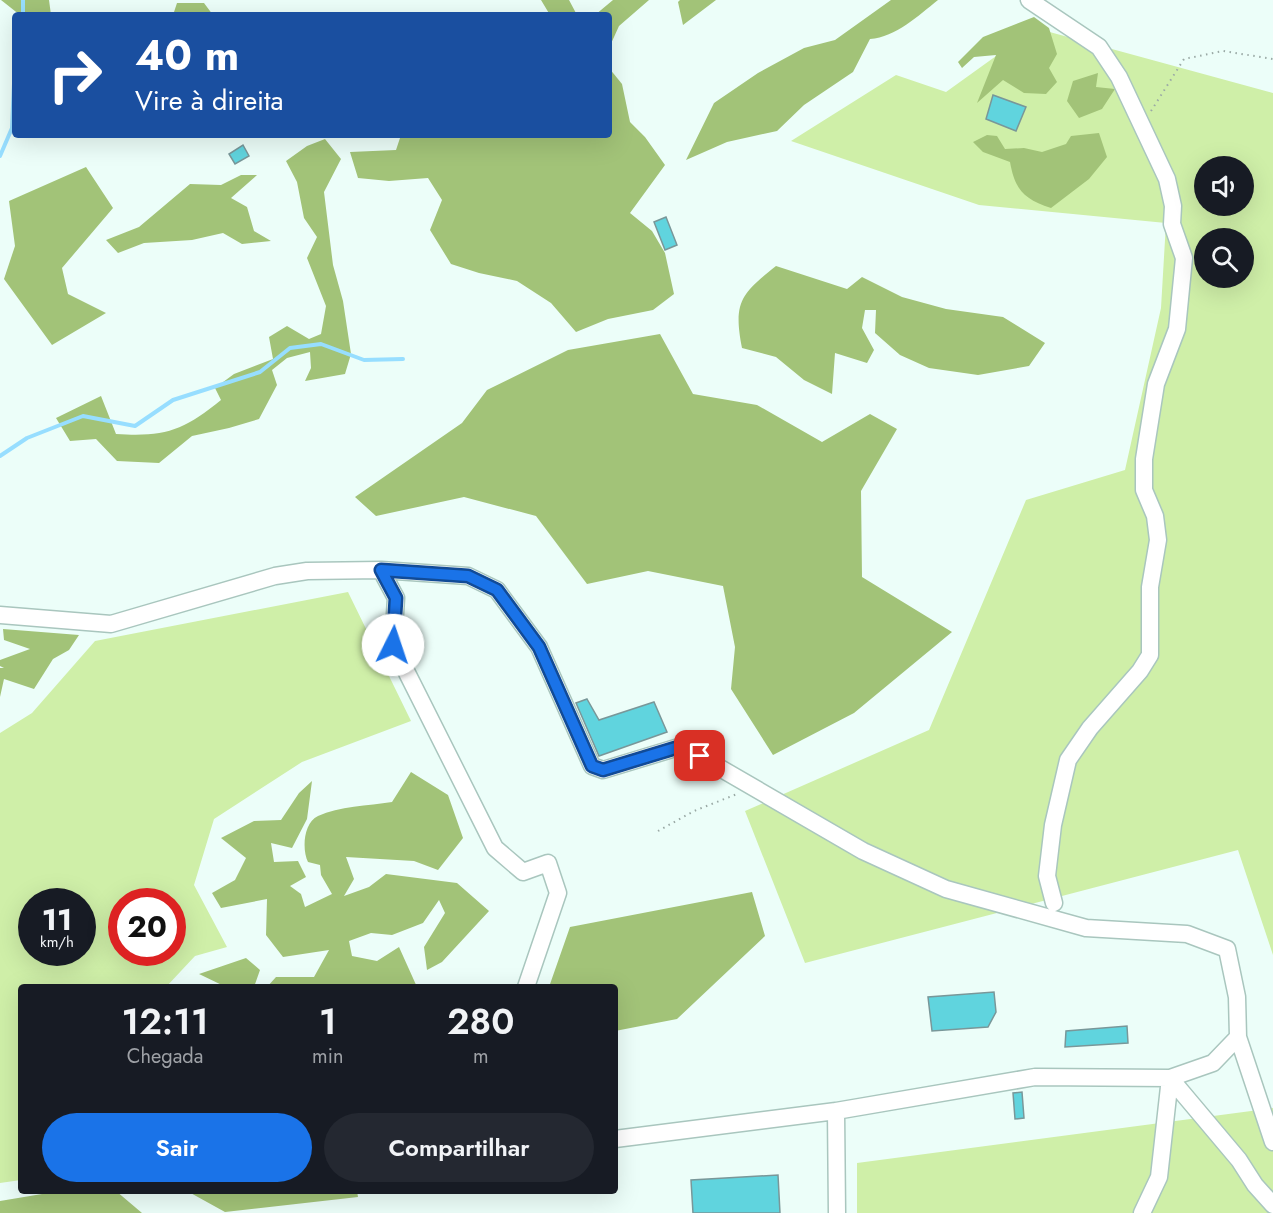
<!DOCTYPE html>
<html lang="pt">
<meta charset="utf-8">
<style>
:root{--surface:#171b24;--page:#242831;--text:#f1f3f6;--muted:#9ea1a6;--accent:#1a73e8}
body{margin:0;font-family:Jost,sans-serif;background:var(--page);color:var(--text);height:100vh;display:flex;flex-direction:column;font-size:22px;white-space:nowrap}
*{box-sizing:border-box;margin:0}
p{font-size:20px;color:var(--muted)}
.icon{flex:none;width:33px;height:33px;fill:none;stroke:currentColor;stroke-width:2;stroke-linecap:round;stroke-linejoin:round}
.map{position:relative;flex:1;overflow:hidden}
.panel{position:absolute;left:18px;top:984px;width:600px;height:210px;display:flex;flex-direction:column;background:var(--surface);border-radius:6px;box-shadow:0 6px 24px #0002}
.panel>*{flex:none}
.top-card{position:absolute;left:12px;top:12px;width:600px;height:126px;border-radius:6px;box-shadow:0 6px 24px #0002;background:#1a4fa0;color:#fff;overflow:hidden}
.controls{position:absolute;left:1194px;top:156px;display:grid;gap:12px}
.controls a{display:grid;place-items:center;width:60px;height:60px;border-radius:50%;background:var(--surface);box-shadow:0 6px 24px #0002;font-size:30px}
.speed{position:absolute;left:18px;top:888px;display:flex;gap:12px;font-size:30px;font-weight:700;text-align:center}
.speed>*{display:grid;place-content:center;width:78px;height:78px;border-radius:50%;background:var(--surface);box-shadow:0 6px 24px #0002;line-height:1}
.speed small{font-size:15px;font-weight:400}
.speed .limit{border:9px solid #d22;background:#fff;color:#111}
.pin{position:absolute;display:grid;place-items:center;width:51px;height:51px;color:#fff;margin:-26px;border-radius:12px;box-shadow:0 3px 9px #0006}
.me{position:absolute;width:66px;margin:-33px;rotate:4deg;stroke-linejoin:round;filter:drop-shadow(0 0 4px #0008)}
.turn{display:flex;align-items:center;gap:21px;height:126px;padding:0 24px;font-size:27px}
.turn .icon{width:78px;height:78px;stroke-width:2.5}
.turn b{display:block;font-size:42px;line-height:51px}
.eta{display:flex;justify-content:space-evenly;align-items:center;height:102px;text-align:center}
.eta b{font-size:36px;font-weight:600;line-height:42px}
.primary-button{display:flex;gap:12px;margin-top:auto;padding:12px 24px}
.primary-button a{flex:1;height:69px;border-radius:36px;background:var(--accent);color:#fff;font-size:24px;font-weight:600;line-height:69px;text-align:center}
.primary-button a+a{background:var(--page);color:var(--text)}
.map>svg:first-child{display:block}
.green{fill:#cfefa8;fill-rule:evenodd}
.forest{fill:#a2c378}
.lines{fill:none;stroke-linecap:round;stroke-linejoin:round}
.stream{stroke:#97deff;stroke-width:4}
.building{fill:#60d4de;stroke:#799799;stroke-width:1.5}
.minor-casing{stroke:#a9c6be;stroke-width:19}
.path{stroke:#9aa9a5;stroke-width:2;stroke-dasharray:1.5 4.5;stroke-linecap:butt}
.minor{stroke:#fff;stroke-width:16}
.route-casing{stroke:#114b97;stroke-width:15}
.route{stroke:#1a73e8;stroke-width:10}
</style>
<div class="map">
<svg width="1273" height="1213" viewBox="0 0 1273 1213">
<rect width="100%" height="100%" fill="#ecfef9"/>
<path class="green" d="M1035,28L1273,93V955L1238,850L805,963L745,811L929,730L1026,500L1125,470L1161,308L1166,223L979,205L791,141L896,75L946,92ZM1204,166H1244V206H1204ZM1204,238H1244V278H1204Z
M348,592L411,721L302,762L214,819L194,885L227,947L195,956L166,987H21V1180L0,1183V733L32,713L95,641ZM32,902H82V952H32ZM122,902H172V952H122Z
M1273,1108V1213H857V1163Z"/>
<path class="forest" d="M1,0H49L51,15H20Z
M541,0H569L577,15H550Z
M613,0H649L619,26L609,48V15H595Z
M680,0H716L683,25L678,2Z
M891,0H938C918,16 896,37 870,39L853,72L804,105L777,131L727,142L686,160L714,103L758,73L804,48L835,40Z
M177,3H204L213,15H173Z
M1034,17L1049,28L1057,54L1049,68L1057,82L1046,94L1024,93L1003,80L977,103L996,55L974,57L962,68L958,62L983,37Z
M609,68L622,84L630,122L645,137L665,165L630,213L652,231L665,253L674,294L653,310L608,319L576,332L551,303L517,281L479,273L451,264L430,230L442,200L428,178L389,181L358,178L350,152L396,150L401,135H609Z
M1098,73L1096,87L1115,89L1102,109L1079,118L1067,101L1073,81Z
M1099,133L1107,157L1089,179L1051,208C1024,199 1015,190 1010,162L983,152L973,142L987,135L997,136L1005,149L1024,148L1042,152L1066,144L1071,136Z
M325,139L341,159L324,192L333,265L343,301L351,354L345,374L305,381L311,368L310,352L287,358L272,370L277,385L259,419L229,428L192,436L159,463L117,461L96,439L70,441L56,418L101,396L116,434C165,437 183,431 221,400L215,388L234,374L273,359L269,337L287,326L309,339L321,334L326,306L307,258L317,237L304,218L297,182L286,161L307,146Z
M86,167L113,208L62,268L68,294L106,313L52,345L4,279L15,246L9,201Z
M241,175H257L231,198L247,207L254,231L271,241L242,244L223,233L192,240L144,243L118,253L106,240L139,227L190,184L221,185Z
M776,266L847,289L862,277L902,297L946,309L1003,317L1045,343L1029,366L978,375L929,368L900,355L875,333L876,310H865L862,328L874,350L867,363L835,353L832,394L804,380L776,357L742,348C733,302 741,294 776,266Z
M660,334L693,394L757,405L822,442L870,414L897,429L861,491L862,577L952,632L854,713L773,755L731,689L735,647L723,586L648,571L587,584L536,516L464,497L376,516L355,497L462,423L487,390L568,350Z
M3,629L79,635L69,650L53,659L34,689L4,679L0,697V668H4L0,666V660L30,649L4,640Z
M411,772L448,795L463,838L438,870L414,861L346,857L354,879L344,896L369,887L386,874L457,883L489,911L442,962L427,970L424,947L445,913L439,900L423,923L392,935L371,933L349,941L352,956L377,961L399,947L417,987H267L276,977H314L329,950L283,957L266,935L267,899L221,908L212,893L235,880L246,858L221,838L254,821L281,820L299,793L312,781L307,819L292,848L271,843L274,862L298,861L306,877L290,886L301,894L305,907L332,894L321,875L320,865L308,862C302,850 303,823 318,816C339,806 368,806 392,802Z
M752,892L765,936L677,1019L615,1031V987H549L570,927Z
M246,958L260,970L254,987H226L199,974Z
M60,1191H116L142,1213H0V1201Z
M187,1191H357L358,1197L225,1212Z"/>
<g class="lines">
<path class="stream" d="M23,15V0
M0,156L12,128L15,61
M0,456L27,438L83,416L135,426L173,400L260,372L290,348L321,344L364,360L403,359"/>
</g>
<path class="building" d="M993,95L1026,107L1016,131L986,119Z
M243,145L249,156L235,164L229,154Z
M666,217L677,245L665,250L654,222Z
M587,699L599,720L654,702L667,732L599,756L576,703Z
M994,992L996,1012L988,1027L932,1031L928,997Z
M1127,1026L1128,1043L1065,1047L1066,1031Z
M1022,1092L1024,1118L1015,1119L1013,1093Z
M778,1175L780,1213H693L691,1180Z"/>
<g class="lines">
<defs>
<path id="minor" d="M1029,0L1099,47L1119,77L1167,179L1173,206L1172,224L1184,258L1177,329L1156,384L1144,459V490L1155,516L1158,540L1150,587V655L1140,671L1090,728L1068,760L1053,825L1047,876L1054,903
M381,570L396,598L393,645L495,848L523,872L548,863L558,893L526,987
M0,615L111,624L275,576L307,571L381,570L468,576L497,590L539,647L592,766L603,770L682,746L863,851L946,889L1086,928L1187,934L1227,949L1237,997L1238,1037L1213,1063L1170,1078L1035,1077L836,1111
M1238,1037L1273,1142
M615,1139L836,1111L837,1213
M1142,1213L1159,1177L1170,1078L1239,1160L1255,1185L1273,1205"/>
</defs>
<use href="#minor" class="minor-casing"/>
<path class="path" d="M1151,111L1184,59L1223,51L1273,59
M658,831L694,811L737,794"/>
<use href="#minor" class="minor"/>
</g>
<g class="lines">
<defs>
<path id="route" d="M393,645L396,598L381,570L468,576L497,590L539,647L592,766L603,770L682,746L700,756"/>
</defs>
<use href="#route" class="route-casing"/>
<use href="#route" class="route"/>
</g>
</svg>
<div class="controls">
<a><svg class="icon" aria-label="sound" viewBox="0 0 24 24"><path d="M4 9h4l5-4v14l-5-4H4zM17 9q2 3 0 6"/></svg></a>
<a><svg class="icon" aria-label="search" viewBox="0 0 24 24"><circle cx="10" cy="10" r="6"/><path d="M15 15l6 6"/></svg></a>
</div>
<div class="speed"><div>11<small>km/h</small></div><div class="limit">20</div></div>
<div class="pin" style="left:700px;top:756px;background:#d93025"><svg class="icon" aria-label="arrive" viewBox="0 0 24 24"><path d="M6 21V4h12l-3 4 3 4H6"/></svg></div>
<svg class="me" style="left:393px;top:645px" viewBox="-20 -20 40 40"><circle r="19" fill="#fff"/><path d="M0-13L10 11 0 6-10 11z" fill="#1a73e8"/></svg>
<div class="top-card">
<div class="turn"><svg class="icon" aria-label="right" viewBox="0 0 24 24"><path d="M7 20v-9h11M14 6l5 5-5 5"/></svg><div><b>40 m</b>Vire à direita</div></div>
</div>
<section class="panel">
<div class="eta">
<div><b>12:11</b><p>Chegada</p></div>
<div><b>1</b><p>min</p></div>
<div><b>280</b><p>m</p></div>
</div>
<div class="primary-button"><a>Sair</a><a>Compartilhar</a></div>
</section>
</div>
